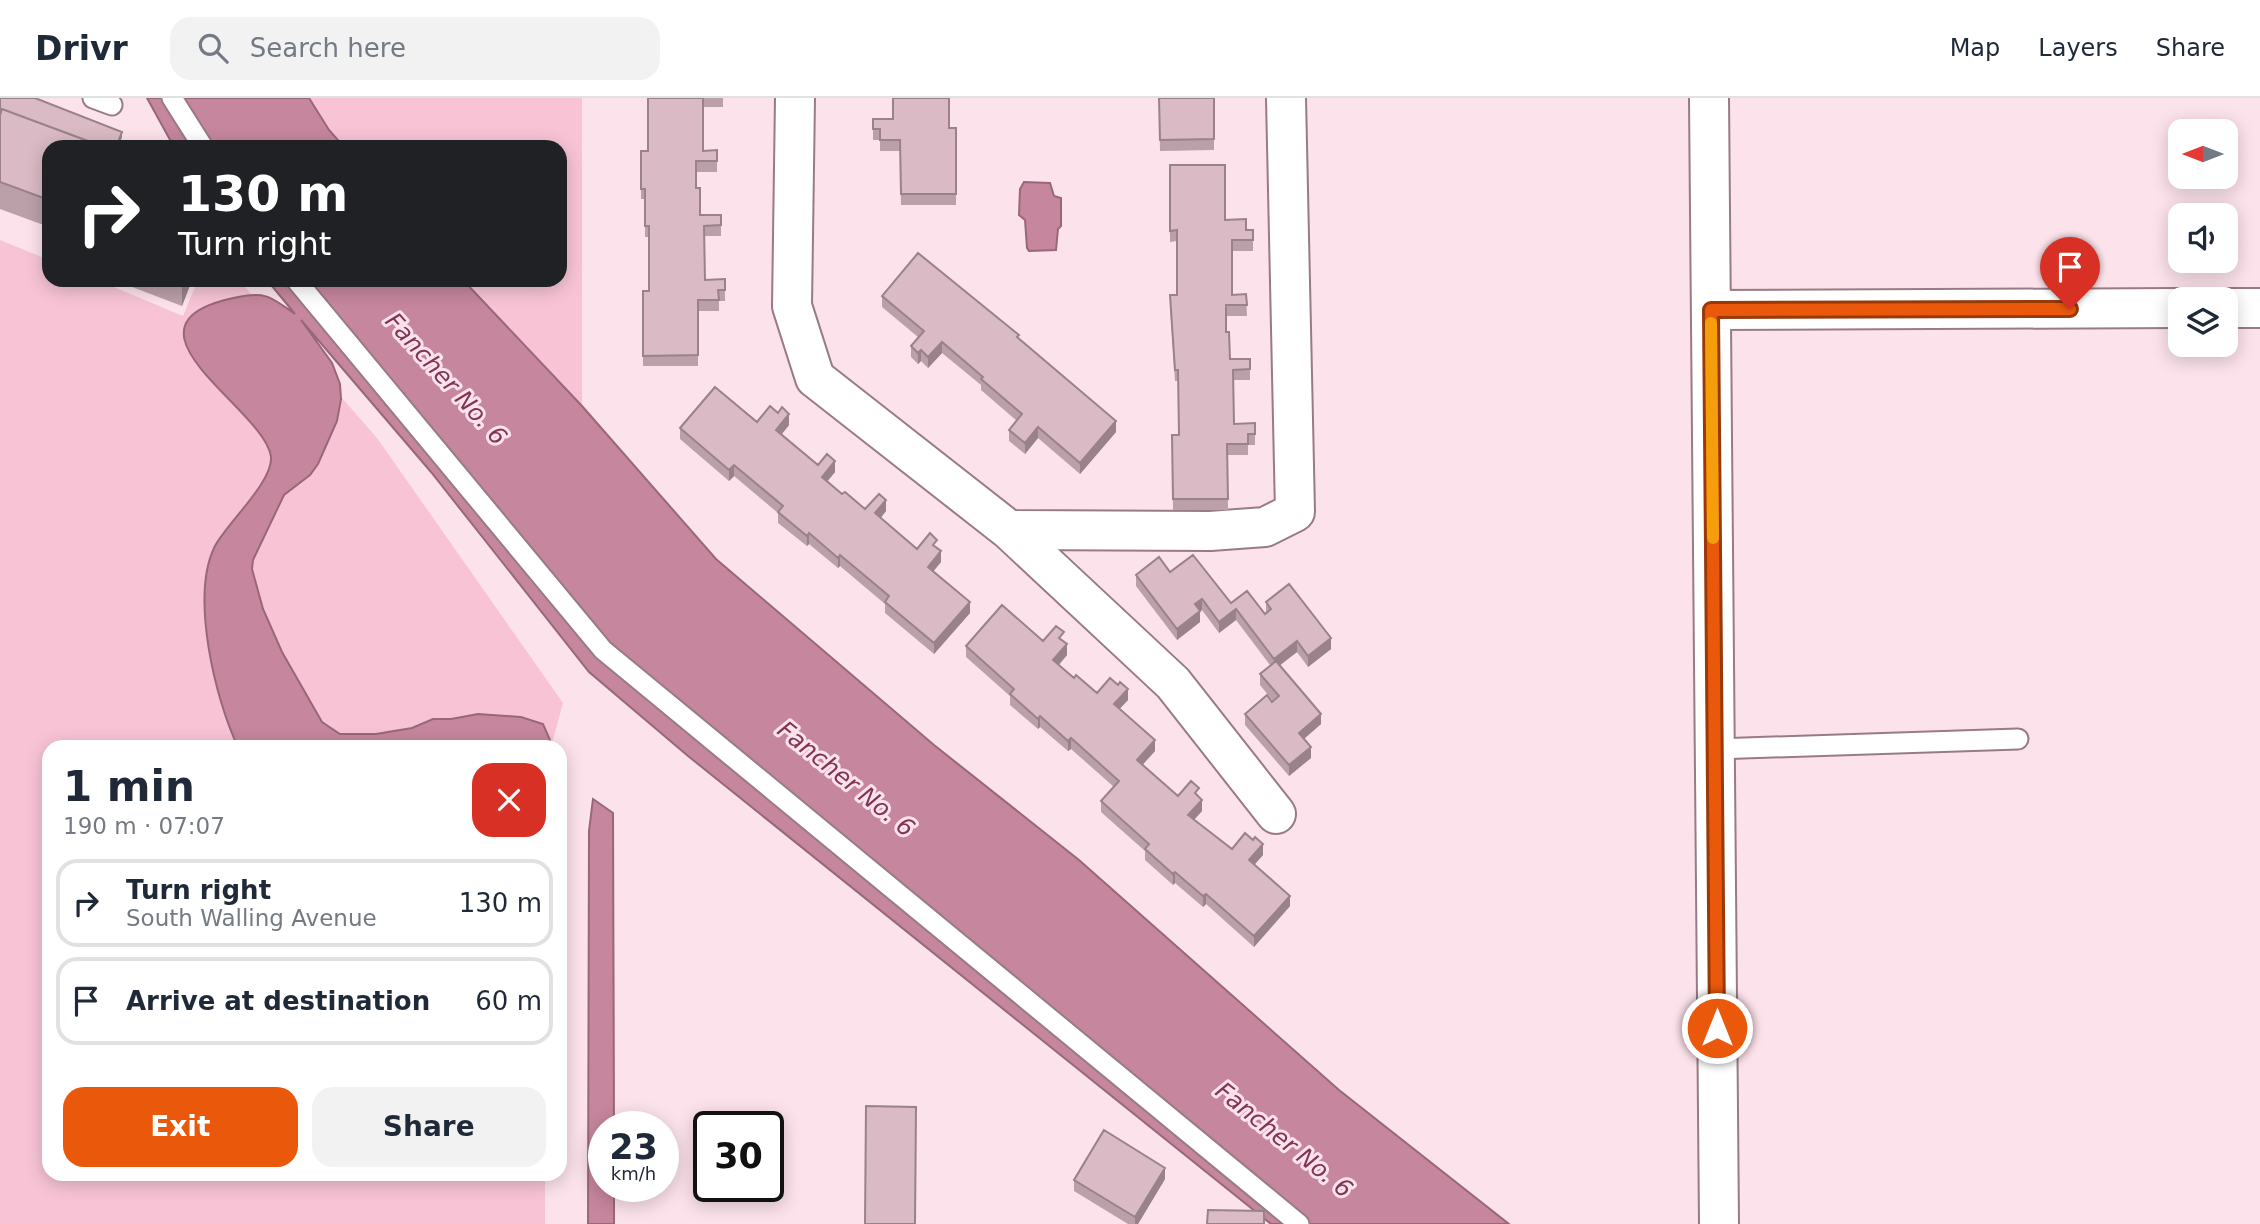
<!DOCTYPE html>
<meta charset="utf-8">
<style>
:root{--surface:#fff;--page:#f2f2f3;--text:#1f2937;--muted:#747a83;--line:#e0e1e3;--accent:#ea580c}
body{margin:0;font-family:"DejaVu Sans",sans-serif;background:var(--page);color:var(--text);height:100vh;display:flex;flex-direction:column;font-size:26px;white-space:nowrap}
*{box-sizing:border-box;margin:0}
p{font-size:23px;color:var(--muted)}
.icon{flex:none;width:38px;height:38px;fill:none;stroke:currentColor;stroke-width:2;stroke-linecap:round;stroke-linejoin:round}
.map{position:relative;flex:1;overflow:hidden}
.drawer{position:absolute;left:42px;top:642px;width:525px;height:441px;display:flex;flex-direction:column;background:var(--surface);border-radius:21px;box-shadow:0 4px 18px #0003}
.drawer>*{flex:none}
.banner{position:absolute;left:42px;top:42px;width:525px;height:147px;border-radius:21px;box-shadow:0 4px 18px #0003;background:#202124;color:#fff;overflow:hidden}
.needle{width:46px;rotate:270deg}
.buttons{position:absolute;left:2168px;top:21px;display:grid;gap:14px}
.buttons a{display:grid;place-items:center;width:70px;height:70px;border-radius:14px;background:var(--surface);box-shadow:0 4px 18px #0003;font-size:35px}
.speed{position:absolute;left:588px;top:1013px;display:flex;gap:14px;font-size:35px;font-weight:700;text-align:center}
.speed>*{display:grid;place-content:center;width:91px;height:91px;border-radius:50%;background:var(--surface);box-shadow:0 4px 18px #0003;line-height:1}
.speed small{font-size:18px;font-weight:400}
.speed .limit{border:4px solid #111;border-radius:10px;background:#fff;color:#111}
.pin{position:absolute;display:grid;place-items:center;width:60px;height:60px;color:#fff;margin:-72px -30px;border-radius:50% 50% 50% 0;rotate:-45deg;box-shadow:0 0 7px #0007}
.pin .icon{rotate:45deg}
.me{position:absolute;width:77px;margin:-38px;rotate:0deg;stroke-linejoin:round;filter:drop-shadow(0 0 5px #0008)}
.turn{display:flex;align-items:center;gap:24px;height:147px;padding:0 21px;font-size:32px}
.turn .icon{width:91px;height:91px;stroke-width:2.5}
.turn b{display:block;font-size:49px;line-height:60px}
.round{display:grid;place-items:center;flex:none;width:74px;height:74px;border-radius:21px;background:var(--page)}
.head{display:flex;align-items:center;justify-content:space-between;height:119px;padding:0 21px}
h1{font-size:42px;font-weight:600;line-height:52px}
.primary-button{display:flex;gap:14px;margin-top:auto;padding:14px 21px}
.primary-button a{flex:1;height:80px;border-radius:21px;background:var(--accent);color:#fff;font-size:28px;font-weight:600;line-height:80px;text-align:center}
.primary-button a+a{background:var(--page);color:var(--text)}
ul{padding:0;list-style:none}
li{display:flex;align-items:center;gap:21px;height:88px;margin:0 14px 10px;padding:0 7px;border:4px solid var(--line);border-radius:21px}
li div{flex:1}
li b{display:block;font-size:26px}
li em{font-style:normal}
header{display:flex;align-items:center;gap:42px;box-sizing:border-box;height:98px;padding:0 35px;background:var(--surface);border-bottom:2px solid var(--line)}
header strong{font-size:33px}
nav{display:flex;gap:38px;margin-inline-start:auto;font-size:24px}
.search{width:490px;height:63px;background:var(--page);display:flex;align-items:center;gap:18px;box-sizing:border-box;padding:0 24px;border-radius:21px;color:var(--muted);font-size:26px}
.map>svg:first-child{display:block}
.green{fill:#f8c4d5}
.water{fill:#c6869d;stroke:#986879;stroke-width:2}
.lines{fill:none;stroke-linecap:round;stroke-linejoin:round}
.service-casing{stroke:#987b84;stroke-width:23}
.minor-casing{stroke:#987b84;stroke-width:42}
.service{stroke:#fff;stroke-width:19}
.minor{stroke:#fff;stroke-width:38}
.wall{fill:#bba0a9}
.shaded-wall{fill:#998289}
.building{fill:#dabac4;stroke:#998289;stroke-width:2}
.route-casing{stroke:#983908;stroke-width:18}
.route{stroke:#ea580c;stroke-width:12}
.slow{stroke:#f59e0b;stroke-width:12}
.labels{text-anchor:middle;stroke-width:6;stroke-linejoin:round;paint-order:stroke}
.water-label{font-size:24px;font-style:italic;fill:#813454;stroke:#fce2ea}
</style>
<header>
<strong>Drivr</strong>
<div class="search"><svg class="icon" aria-label="search" viewBox="0 0 24 24"><circle cx="10" cy="10" r="6"/><path d="M15 15l6 6"/></svg>Search here</div>
<nav><a>Map</a><a>Layers</a><a>Share</a></nav>
</header>
<div class="map">
<svg width="2260" height="1126" viewBox="0 0 2260 1126">
<rect width="100%" height="100%" fill="#fce2ea"/>
<path class="green" d="M309,0H582V308L463,182H560V49H344L329,32Z
M0,142L49,162V182H97L183,218L198,182H239L377,340L563,605L551,649H49V1076H545V1126H0Z"/>
<path class="water" d="M147,0H309L329,32L344,49H174Z
M1024,84L1050,85L1054,98L1061,100V128L1058,131L1056,152L1029,153L1027,150L1025,122L1019,117L1020,91Z
M267,182H463L582,308L716,461L934,647L1079,762L1339,992L1509,1126H1271L688,658L589,574L431,374L301,222L332,265L340,286L341,301L337,323L318,366L310,377L284,397L253,462L252,471L263,511L282,554L322,624L340,636H376L412,630L433,621H451L478,616L521,619L543,626L550,642L547,649H238C215,601 190,497 215,448C227,425 273,384 271,359C266,311 101,226 238,199C267,193 272,200 295,216Z
M593,701L613,715L614,1029H604V1088L614,1089V1126H588L589,733Z"/>
<g class="lines">
<defs>
<path id="service" d="M93,0L112,7
M172,0L203,49
M296,182L603,552L1299,1126
M1715,651L2018,641"/>
<path id="minor" d="M795,0L792,208L815,280L1009,432L1173,585L1276,716
M1709,0L1719,1126
M2226,210H2260
M1711,212L2180,210
M1009,432L1210,433L1265,429L1295,414L1286,0"/>
</defs>
<use href="#service" class="service-casing"/>
<use href="#minor" class="minor-casing"/>
<use href="#service" class="service"/>
<use href="#minor" class="minor"/>
</g>
<path class="wall" d="M0,0L122,39L118,49H49V129L0,111Z
M648,0H723V9H703V53L717,52V74H696V90L700,117H721V138H704L705,182L725,181V203H719V213H698V268H643V193H649V139H645V101H641V53H648Z
M1159,0H1214V52L1160,53Z
M873,21H893L949,30H956V107H901L900,53H880V42H873Z
M1170,67L1225,122L1246,132H1253V153H1232V197L1246,196L1247,218H1226V234L1230,261H1250V282H1233L1234,326L1255,325V347H1248V357H1227L1228,412H1173L1172,337H1179L1178,283H1175L1170,208V197H1177V143L1170,144Z
M119,182H192L182,208L119,184Z
M882,198L1019,241L1116,334L1080,376L1038,340L1025,356L1009,343V332L1017,323L981,292V287L942,255L928,270L921,263L918,266L911,259V248L918,239L882,209Z
M757,324L789,327L782,336L818,367L835,374L827,383L842,396L865,411L886,413L881,420L917,451L937,450L941,464L933,473L970,515L934,556L885,515V506L840,468L838,470L809,446L807,448L778,425V415L734,378L729,383L680,341V330Z
M1170,474L1231,505L1265,516L1266,515V504L1331,551L1308,569L1297,554L1279,567L1321,626L1304,641L1311,660L1289,678L1245,627V616L1273,603L1260,587V576L1270,567L1236,522L1219,535L1202,512L1200,513V524L1177,542L1136,488V477Z
M1043,543L1064,544L1067,557L1059,567L1074,580L1097,595L1128,602L1119,611L1155,653L1142,667L1178,698L1199,699L1202,713L1194,722L1232,751L1263,757L1254,766L1290,808L1254,849L1206,806L1203,809L1175,785L1173,787L1145,762V753L1101,714V703L1114,689L1071,651L1068,653L1040,629L1038,631L1010,607V598L966,559V548Z
M1165,1081L1138,1126H1128L1074,1093V1082Z"/>
<path class="shaded-wall" d="M122,34V39L118,49H116Z
M182,182H192L182,208Z
M942,244V255L928,270V259Z
M921,252V263L918,266V255Z
M789,316V327L776,343V332Z
M1116,323V334L1080,376V365Z
M1038,329V340L1025,356V345Z
M835,363V374L822,390V379Z
M734,367V378L729,383V372Z
M886,402V413L875,426V415Z
M809,435V446L807,448V438Z
M941,453V464L928,480V469Z
M840,457V468L838,470V460Z
M1202,501V512L1200,513V524L1177,542V531L1195,506Z
M970,504V515L934,556V545Z
M1236,511V522L1219,535V524Z
M1331,540V551L1308,569V558Z
M1297,543V554L1274,572V561Z
M1067,546V557L1053,573V562Z
M1128,591V602L1114,617V606Z
M1321,616V626L1299,645V635Z
M1040,618V629L1038,631V621Z
M1071,640V651L1068,653V643Z
M1155,642V653L1137,673V662Z
M1311,649V660L1289,678V667Z
M1202,702V713L1188,728V717Z
M1263,746V757L1249,773V762Z
M1175,774V785L1173,787V776Z
M1206,796V806L1203,809V798Z
M1290,798V808L1254,849V838Z
M1165,1070V1081L1138,1126H1135V1119Z"/>
<path class="building" d="M0,0H35L122,34L116,49H104L2,11L0,17Z
M648,0H703V53L717,52V63H696V90H700V117H721V127L704,128L705,182L725,181V192H718L719,202H698V257L643,258V193H649V128H645V91H641V53H648Z
M893,0H949V30H956V96H901L900,42H880V31H873V21H893Z
M1159,0H1214V41L1160,42Z
M2,11L104,49H49V102L0,84V17Z
M1170,67H1225V122L1246,121V132H1253V142H1232V197L1246,196L1247,207H1226V234H1229L1230,261H1250V271L1233,272L1234,326L1255,325V336H1248V346H1227L1228,401H1173L1172,337H1179L1178,272H1175L1170,197H1177V132L1170,133Z
M918,155L1019,237L1017,239L1116,323L1080,365L1038,329L1025,345L1009,332L1022,316L981,281L983,279L942,244L928,259L921,252L918,255L911,248L924,233L882,198Z
M715,289L757,324L770,308L778,315L782,309L789,316L776,332L818,367L827,356L835,363L822,379L842,396L845,394L865,411L879,396L886,402L875,415L917,451L930,435L937,442L933,447L941,453L928,469L970,504L934,545L885,504L889,498L840,457L838,460L809,435L807,438L778,414L783,408L734,367L729,372L680,330Z
M1193,457L1231,505L1247,493L1265,516L1271,511L1266,504L1289,486L1331,540L1308,558L1297,543L1274,561L1236,511L1219,524L1202,501L1195,506L1200,513L1177,531L1136,477L1159,459L1170,474Z
M1002,507L1043,543L1056,528L1064,534L1059,540L1067,546L1053,562L1074,580L1076,577L1097,595L1110,580L1118,587L1120,584L1128,591L1114,606L1155,642L1137,662L1178,698L1191,683L1199,690L1195,695L1202,702L1188,717L1232,751L1245,735L1253,742L1255,739L1263,746L1249,762L1290,798L1254,838L1206,796L1203,798L1175,774L1173,776L1145,751L1149,746L1101,703L1119,683L1071,640L1068,643L1040,618L1038,621L1010,596L1014,591L966,548Z
M1276,563L1321,616L1299,635L1311,649L1289,667L1245,616L1267,597L1272,604L1279,598L1260,576Z
M866,1008L916,1009L915,1126H865Z
M1104,1032L1165,1070L1135,1119L1074,1082Z
M1208,1112L1264,1113V1126H1207Z"/>
<g class="lines">
<defs>
<path id="route" d="M1717,930L1711,212L2070,211"/>
</defs>
<use href="#route" class="route-casing"/>
<use href="#route" class="route"/>
<path class="slow" d="M1711,225L1713,440"/>
</g>
<g class="labels">
<g class="water-label">
<text transform="translate(446 281) rotate(48)" y="8">Fancher No. 6</text>
<text transform="translate(846 681) rotate(39)" y="8">Fancher No. 6</text>
<text transform="translate(1284 1042) rotate(39)" y="8">Fancher No. 6</text>
</g>
</g>
</svg>
<div class="buttons">
<a><svg class="needle" viewBox="-14 -14 28 28"><path d="M0-13l5 13h-10z" fill="#e53935"/><path d="M0 13l5-13h-10z" fill="#747a83"/></svg></a>
<a><svg class="icon" aria-label="sound" viewBox="0 0 24 24"><path d="M4 9h4l5-4v14l-5-4H4zM17 9q2 3 0 6"/></svg></a>
<a><svg class="icon" aria-label="layers" viewBox="0 0 24 24"><path d="M12 4l9 5-9 5-9-5zM3 14l9 5 9-5"/></svg></a>
</div>
<div class="speed"><div>23<small>km/h</small></div><div class="limit">30</div></div>
<div class="pin" style="left:2070px;top:211px;background:#d93025"><svg class="icon" aria-label="arrive" viewBox="0 0 24 24"><path d="M6 21V4h12l-3 4 3 4H6"/></svg></div>
<svg class="me" style="left:1717px;top:930px" viewBox="-20 -20 40 40"><circle r="17" fill="#ea580c" stroke="#fff" stroke-width="3"/><path d="M0-11L8 9 0 5-8 9z" fill="#fff"/></svg>
<div class="banner">
<div class="turn"><svg class="icon" aria-label="right" viewBox="0 0 24 24"><path d="M7 20v-9h11M14 6l5 5-5 5"/></svg><div><b>130 m</b>Turn right</div></div>
</div>
<section class="drawer">
<div class="head"><div><h1>1 min</h1><p>190 m · 07:07</p></div><a class="round" style="background:#d93025;color:#fff"><svg class="icon" aria-label="close" viewBox="0 0 24 24"><path d="M6 6l12 12M18 6L6 18"/></svg></a></div>
<ul>
<li><svg class="icon" aria-label="right" viewBox="0 0 24 24"><path d="M7 20v-9h11M14 6l5 5-5 5"/></svg><div><b>Turn right</b><p>South Walling Avenue</p></div><em>130 m</em></li>
<li><svg class="icon" aria-label="arrive" viewBox="0 0 24 24"><path d="M6 21V4h12l-3 4 3 4H6"/></svg><div><b>Arrive at destination</b></div><em>60 m</em></li>
</ul>
<div class="primary-button"><a>Exit</a><a>Share</a></div>
</section>
</div>
